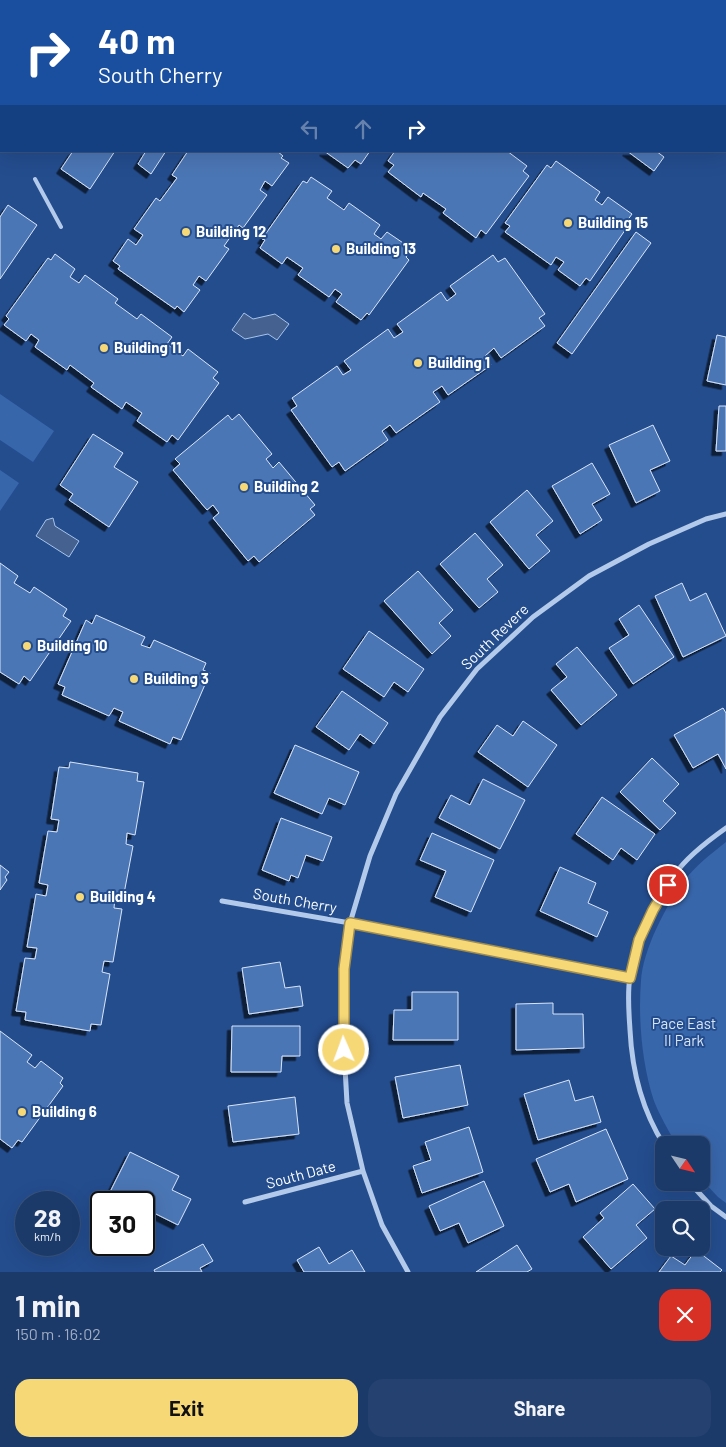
<!DOCTYPE html>
<meta charset="utf-8">
<style>
:root{--surface:#1b3a6a;--page:#244170;--text:#f1f3f6;--muted:#a0adc1;--line:#39547e;--accent:#f6d877}
body{margin:0;font-family:Barlow,sans-serif;background:var(--page);color:var(--text);height:100vh;display:flex;flex-direction:column;font-size:19px;white-space:nowrap}
*{box-sizing:border-box;margin:0}
p{font-size:16px;color:var(--muted)}
.icon{flex:none;width:28px;height:28px;fill:none;stroke:currentColor;stroke-width:2;stroke-linecap:round;stroke-linejoin:round}
.map{position:relative;height:1272px;overflow:hidden}
.panel{display:flex;flex-direction:column;background:var(--surface);flex:1}
.panel>*{flex:none}
.banner{position:absolute;left:0px;top:0px;width:726px;height:152px;box-shadow:0 5px 20px #0002,0 0 0 1px var(--line);background:#1a4fa0;color:#fff;overflow:hidden}
.needle{width:32px;rotate:125deg}
.fabs{position:absolute;left:655px;top:1136px;display:grid;gap:10px}
.fabs a{display:grid;place-items:center;width:55px;height:55px;border-radius:10px;background:var(--surface);box-shadow:0 5px 20px #0002,0 0 0 1px var(--line);font-size:25px}
.speed{position:absolute;left:15px;top:1191px;display:flex;gap:10px;font-size:25px;font-weight:700;text-align:center}
.speed>*{display:grid;place-content:center;width:65px;height:65px;border-radius:50%;background:var(--surface);box-shadow:0 5px 20px #0002,0 0 0 1px var(--line);line-height:1}
.speed small{font-size:12px;font-weight:400}
.speed .limit{border:2px solid #111;border-radius:8px;background:#fff;color:#111}
.pin{position:absolute;display:grid;place-items:center;width:42px;height:42px;color:#fff;margin:-21px;border:2px solid #fff;border-radius:50%;box-shadow:0 1px 5px #0007}
.me{position:absolute;width:55px;margin:-28px;rotate:358deg;stroke-linejoin:round;filter:drop-shadow(0 0 4px #0008)}
.turn{display:flex;align-items:center;gap:18px;height:105px;padding:0 15px;font-size:22px}
.turn .icon{width:65px;height:65px;stroke-width:2.5}
.turn b{display:block;font-size:35px;line-height:42px}
.lanes{display:flex;align-items:center;height:48px;padding:0 15px;background:#0003;justify-content:center;gap:25px;direction:ltr}
.lanes .off{opacity:.35}
.round{display:grid;place-items:center;flex:none;width:52px;height:52px;border-radius:15px;background:var(--page)}
.overview{display:flex;align-items:center;justify-content:space-between;height:85px;padding:0 15px}
h1{font-size:30px;font-weight:700;line-height:38px}
.button{display:flex;gap:10px;margin-top:auto;padding:10px 15px}
.button a{flex:1;height:58px;border-radius:15px;background:var(--accent);color:#111;font-size:20px;font-weight:700;line-height:58px;text-align:center}
.button a+a{background:var(--page);color:var(--text)}
.map>svg:first-child{display:block}
.green{fill:#3866ab}
.water{fill:#446190;stroke:#a8c4ec}
.lines{fill:none;stroke-linecap:round;stroke-linejoin:round}
.stream{stroke:#a8c4ec;stroke-width:7}
.building{fill:#4c76b5;stroke:#d9e5f8;filter:url(#shadow)}
.lane{stroke:#b4caeb;stroke-width:4}
.street{stroke:#b4caeb;stroke-width:5}
.secondary{stroke:#dfe9f9;stroke-width:10}
.route-casing{stroke:#a08c4d;stroke-width:12}
.route{stroke:#f6d877;stroke-width:9}
.poi-dot{fill:#f6d877;stroke:#244d8e;stroke-width:2}
.labels{text-anchor:middle;stroke-width:4;stroke-linejoin:round;paint-order:stroke}
.poi-label{font-size:15px;font-weight:bold;fill:#fff;stroke:#244d8e;text-anchor:start}
.street-label{font-size:15px;fill:#fff;stroke:#244d8e}
.park-label{font-size:15px;fill:#d9e5f8;stroke:#244d8e}
</style>
<div class="map">
<svg width="726" height="1272" viewBox="0 0 726 1272">
<defs>
<filter id="shadow"><feDropShadow dx="-4.5" dy="4.5" stdDeviation="0" flood-color="#0009"/></filter>
</defs>
<rect width="100%" height="100%" fill="#244d8e"/>
<path class="green" d="M0,394L54,431L33,462L0,440Z
M0,470L19,483L0,511Z
M726,842V1203L718,1197L701,1179V1145H677C669,1132 660,1116 654,1101C642,1065 638,1019 641,981C643,949 666,906 684,881C695,866 712,853 726,842Z"/>
<path class="water" d="M244,313L253,319L275,314L289,324L277,340L268,334L245,339L232,330Z
M53,518L55,526L79,541L69,557L36,536L46,520Z"/>
<g class="lines">
<path class="stream" d="M44,1V0
M0,65L1,63"/>
</g>
<path class="building" d="M73,151H115L90,189L61,169Z
M146,151H166L151,174L138,164Z
M188,151H277L283,156L281,158L289,163L272,186L265,181L260,190L267,195L243,228L239,225L224,246L229,249L206,281L199,276L193,285L200,290L184,312L177,306L175,309L118,269L120,266L113,261L128,239L136,245L143,235L134,229L156,198L160,201L177,178L172,175Z
M324,151H370L361,164L355,160L348,168Z
M395,151H507L527,166L523,171L529,176L486,234L481,230L476,238L443,213L446,209L423,193L421,197L388,172L394,165L388,161Z
M627,151H656L664,157L654,171Z
M556,161L600,192L595,200L602,205L608,197L632,214L627,221L630,223L590,281L586,278L580,286L558,270L564,262L556,257L551,265L505,232L510,226L505,223L547,165L551,168Z
M311,177L332,191L327,198L344,210L349,203L380,225L374,234L381,239L387,232L412,249L406,257L409,260L369,315L367,313L361,320L336,302L342,294L335,289L329,297L298,275L303,268L287,257L282,264L260,248L265,240L262,239L303,181L307,183Z
M8,205L37,225L0,279V217Z
M636,232L651,243L572,354L557,343Z
M55,254L75,269L70,277L79,283L85,275L118,299L115,303L137,319L141,314L172,337L167,344L183,356L188,349L218,372L213,378L219,383L178,440L172,435L167,442L137,421L142,413L126,402L122,409L91,387L94,383L70,365L67,370L35,347L39,340L31,334L26,341L4,325L9,319L6,316L48,258L51,260Z
M493,255L498,262L505,258L545,314L539,318L545,326L501,358L494,348L485,356L491,365L448,395L442,386L433,392L440,402L396,433L390,425L382,431L388,440L345,471L339,462L332,467L291,410L297,406L292,398L337,366L343,375L351,370L344,361L388,329L394,338L403,332L397,324L441,292L447,301L456,294L450,286Z
M717,335L726,337V385L707,381Z
M719,406H726V451H716Z
M239,414L272,454L266,459L273,468L279,462L315,505L310,509L315,515L259,562L254,556L248,561L213,518L219,513L213,505L207,510L173,470L180,464L175,459L228,415L232,420Z
M653,425L670,461L650,470L660,491L636,503L609,445Z
M93,434L123,453L114,467L138,482L109,527L69,500L73,494L60,485Z
M592,463L610,494L592,504L602,520L580,534L552,486Z
M527,490L553,521L536,535L550,551L529,569L490,522Z
M475,533L503,565L487,579L498,592L479,608L440,564Z
M0,563L18,576L14,583L30,593L34,587L67,609L63,616L71,621L30,681L24,676L19,684L0,672Z
M418,571L453,610L439,623L451,636L432,654L384,601Z
M682,583L690,601L706,593L726,636L683,657L655,596Z
M639,605L674,657L633,684L609,648L629,635L619,619Z
M96,615L145,637L141,645L150,648L154,640L206,663L203,670L210,673L181,740L173,737L170,744L119,721L123,712L114,708L109,716L62,695L65,687L58,684L86,620L92,624Z
M369,631L424,669L408,692L394,682L384,697L343,669Z
M577,647L617,695L581,725L551,690L567,677L556,664Z
M342,691L388,723L374,744L360,734L349,750L316,727Z
M723,708L726,713V769L718,754L693,768L674,735Z
M523,721L557,745L528,787L478,752L497,725L513,736Z
M295,745L359,772L345,805L329,798L322,814L274,793Z
M652,758L679,784L663,801L676,813L660,830L620,792Z
M70,762L138,773L137,781L144,782L135,835L127,833L126,844L133,846L123,899L115,897L114,908L122,909L113,962L104,961L102,972L110,974L101,1025L91,1024L90,1031L25,1020L26,1012L16,1011L25,958L35,959L37,948L27,947L36,894L46,896L48,885L39,883L48,831L57,832L59,820L51,819L59,767L69,768Z
M483,779L525,800L500,849L439,818L451,795L470,805Z
M602,797L655,834L637,860L621,848L613,860L576,834Z
M281,818L332,837L323,861L306,855L298,878L291,875L289,881L262,870Z
M432,833L494,860L471,912L435,897L446,871L420,860Z
M0,865L9,872L5,877L7,880L0,890Z
M560,867L596,883L588,903L608,912L597,937L540,911Z
M280,962L285,988L300,986L303,1006L249,1014L242,968Z
M412,992H458V1040H393L394,1010H412Z
M553,1003V1014H583L584,1048L516,1050V1004Z
M232,1026H300V1056H282L281,1072H231Z
M0,1031L32,1055L27,1062L35,1068L41,1061L63,1078L60,1083L63,1086L22,1142L18,1140L12,1148L0,1139Z
M460,1065L468,1105L403,1118L395,1077Z
M569,1080L575,1101L593,1096L601,1122L538,1140L524,1094Z
M295,1097L299,1134L233,1142L228,1106Z
M469,1127L483,1172L422,1193L413,1166L431,1160L425,1142Z
M606,1129L628,1179L576,1202L569,1184L550,1192L536,1159Z
M130,1152L179,1176L172,1190L191,1199L178,1225L144,1208V1202H132L110,1192Z
M484,1181L504,1226L468,1243L459,1223L440,1231L429,1206Z
M633,1184L655,1209L636,1225L647,1238L611,1269L583,1237L604,1218L600,1213Z
M203,1244L213,1261L200,1268L202,1272H155L154,1270Z
M517,1245L532,1269L527,1272H476Z
M319,1247L329,1264L352,1250L365,1272H304L297,1260Z
M696,1250L722,1270L720,1272H659L671,1256L685,1265Z"/>
<g class="lines">
<path class="lane" d="M579,1L580,0
M35,179L61,227"/>
<path class="street" d="M222,901L350,923L630,978
M664,1145C642,1110 632,1071 630,1030C629,1013 627,994 630,977C635,940 654,904 675,874C687,857 709,840 726,828
M689,1182L711,1206L726,1217
M245,1202L363,1171
M408,1272L382,1225L363,1171L347,1103L343,1032L344,969L350,923L370,856L396,794L440,717L477,669L533,617L589,576L649,544L706,519L726,514"/>
<path class="secondary" d="M658,0L660,1
M725,47L726,48"/>
</g>
<g class="lines">
<defs>
<path id="route" d="M344,1050V969L350,923L630,978L639,940L653,910L668,885"/>
</defs>
<use href="#route" class="route-casing"/>
<use href="#route" class="route"/>
</g>
<g class="poi-dot">
<circle cx="568" cy="223" r="5"/>
<circle cx="186" cy="232" r="5"/>
<circle cx="336" cy="249" r="5"/>
<circle cx="104" cy="348" r="5"/>
<circle cx="418" cy="363" r="5"/>
<circle cx="244" cy="487" r="5"/>
<circle cx="27" cy="646" r="5"/>
<circle cx="134" cy="679" r="5"/>
<circle cx="80" cy="897" r="5"/>
<circle cx="22" cy="1112" r="5"/>
</g>
<g class="labels">
<g class="poi-label">
<text x="578" y="228">Building 15</text>
<text x="196" y="237">Building 12</text>
<text x="346" y="254">Building 13</text>
<text x="114" y="353">Building 11</text>
<text x="428" y="368">Building 1</text>
<text x="254" y="492">Building 2</text>
<text x="37" y="651">Building 10</text>
<text x="144" y="684">Building 3</text>
<text x="90" y="902">Building 4</text>
<text x="32" y="1117">Building 6</text>
</g>
<g class="street-label">
<text transform="translate(495 637) rotate(-44)" y="5">South Revere</text>
<text transform="translate(295 901) rotate(10)" y="5">South Cherry</text>
<text transform="translate(301 1175) rotate(-15)" y="5">South Date</text>
</g>
<g class="park-label">
<text x="684" y="1029">Pace East<tspan x="684" dy="17">II Park</tspan></text>
</g>
</g>
</svg>
<div class="fabs">
<a><svg class="needle" viewBox="-14 -14 28 28"><path d="M0-13l5 13h-10z" fill="#e53935"/><path d="M0 13l5-13h-10z" fill="#a0adc1"/></svg></a>
<a><svg class="icon" aria-label="search" viewBox="0 0 24 24"><circle cx="10" cy="10" r="6"/><path d="M15 15l6 6"/></svg></a>
</div>
<div class="speed"><div>28<small>km/h</small></div><div class="limit">30</div></div>
<div class="pin" style="left:668px;top:885px;background:#d93025"><svg class="icon" aria-label="arrive" viewBox="0 0 24 24"><path d="M6 21V4h12l-3 4 3 4H6"/></svg></div>
<svg class="me" style="left:344px;top:1050px" viewBox="-20 -20 40 40"><circle r="17" fill="#f6d877" stroke="#fff" stroke-width="3"/><path d="M0-11L8 9 0 5-8 9z" fill="#fff"/></svg>
<div class="banner">
<div class="turn"><svg class="icon" aria-label="right" viewBox="0 0 24 24"><path d="M7 20v-9h11M14 6l5 5-5 5"/></svg><div><b>40 m</b>South Cherry</div></div>
<div class="lanes"><svg class="icon off" aria-label="left" viewBox="0 0 24 24"><path d="M17 20v-9H6M10 6l-5 5 5 5"/></svg><svg class="icon off" aria-label="ahead" viewBox="0 0 24 24"><path d="M12 20V5M6 11l6-6 6 6"/></svg><svg class="icon" aria-label="right" viewBox="0 0 24 24"><path d="M7 20v-9h11M14 6l5 5-5 5"/></svg></div>
</div>
</div>
<section class="panel">
<div class="overview"><div><h1>1 min</h1><p>150 m · 16:02</p></div><a class="round" style="background:#d93025;color:#fff"><svg class="icon" aria-label="close" viewBox="0 0 24 24"><path d="M6 6l12 12M18 6L6 18"/></svg></a></div>
<div class="button"><a>Exit</a><a>Share</a></div>
</section>
